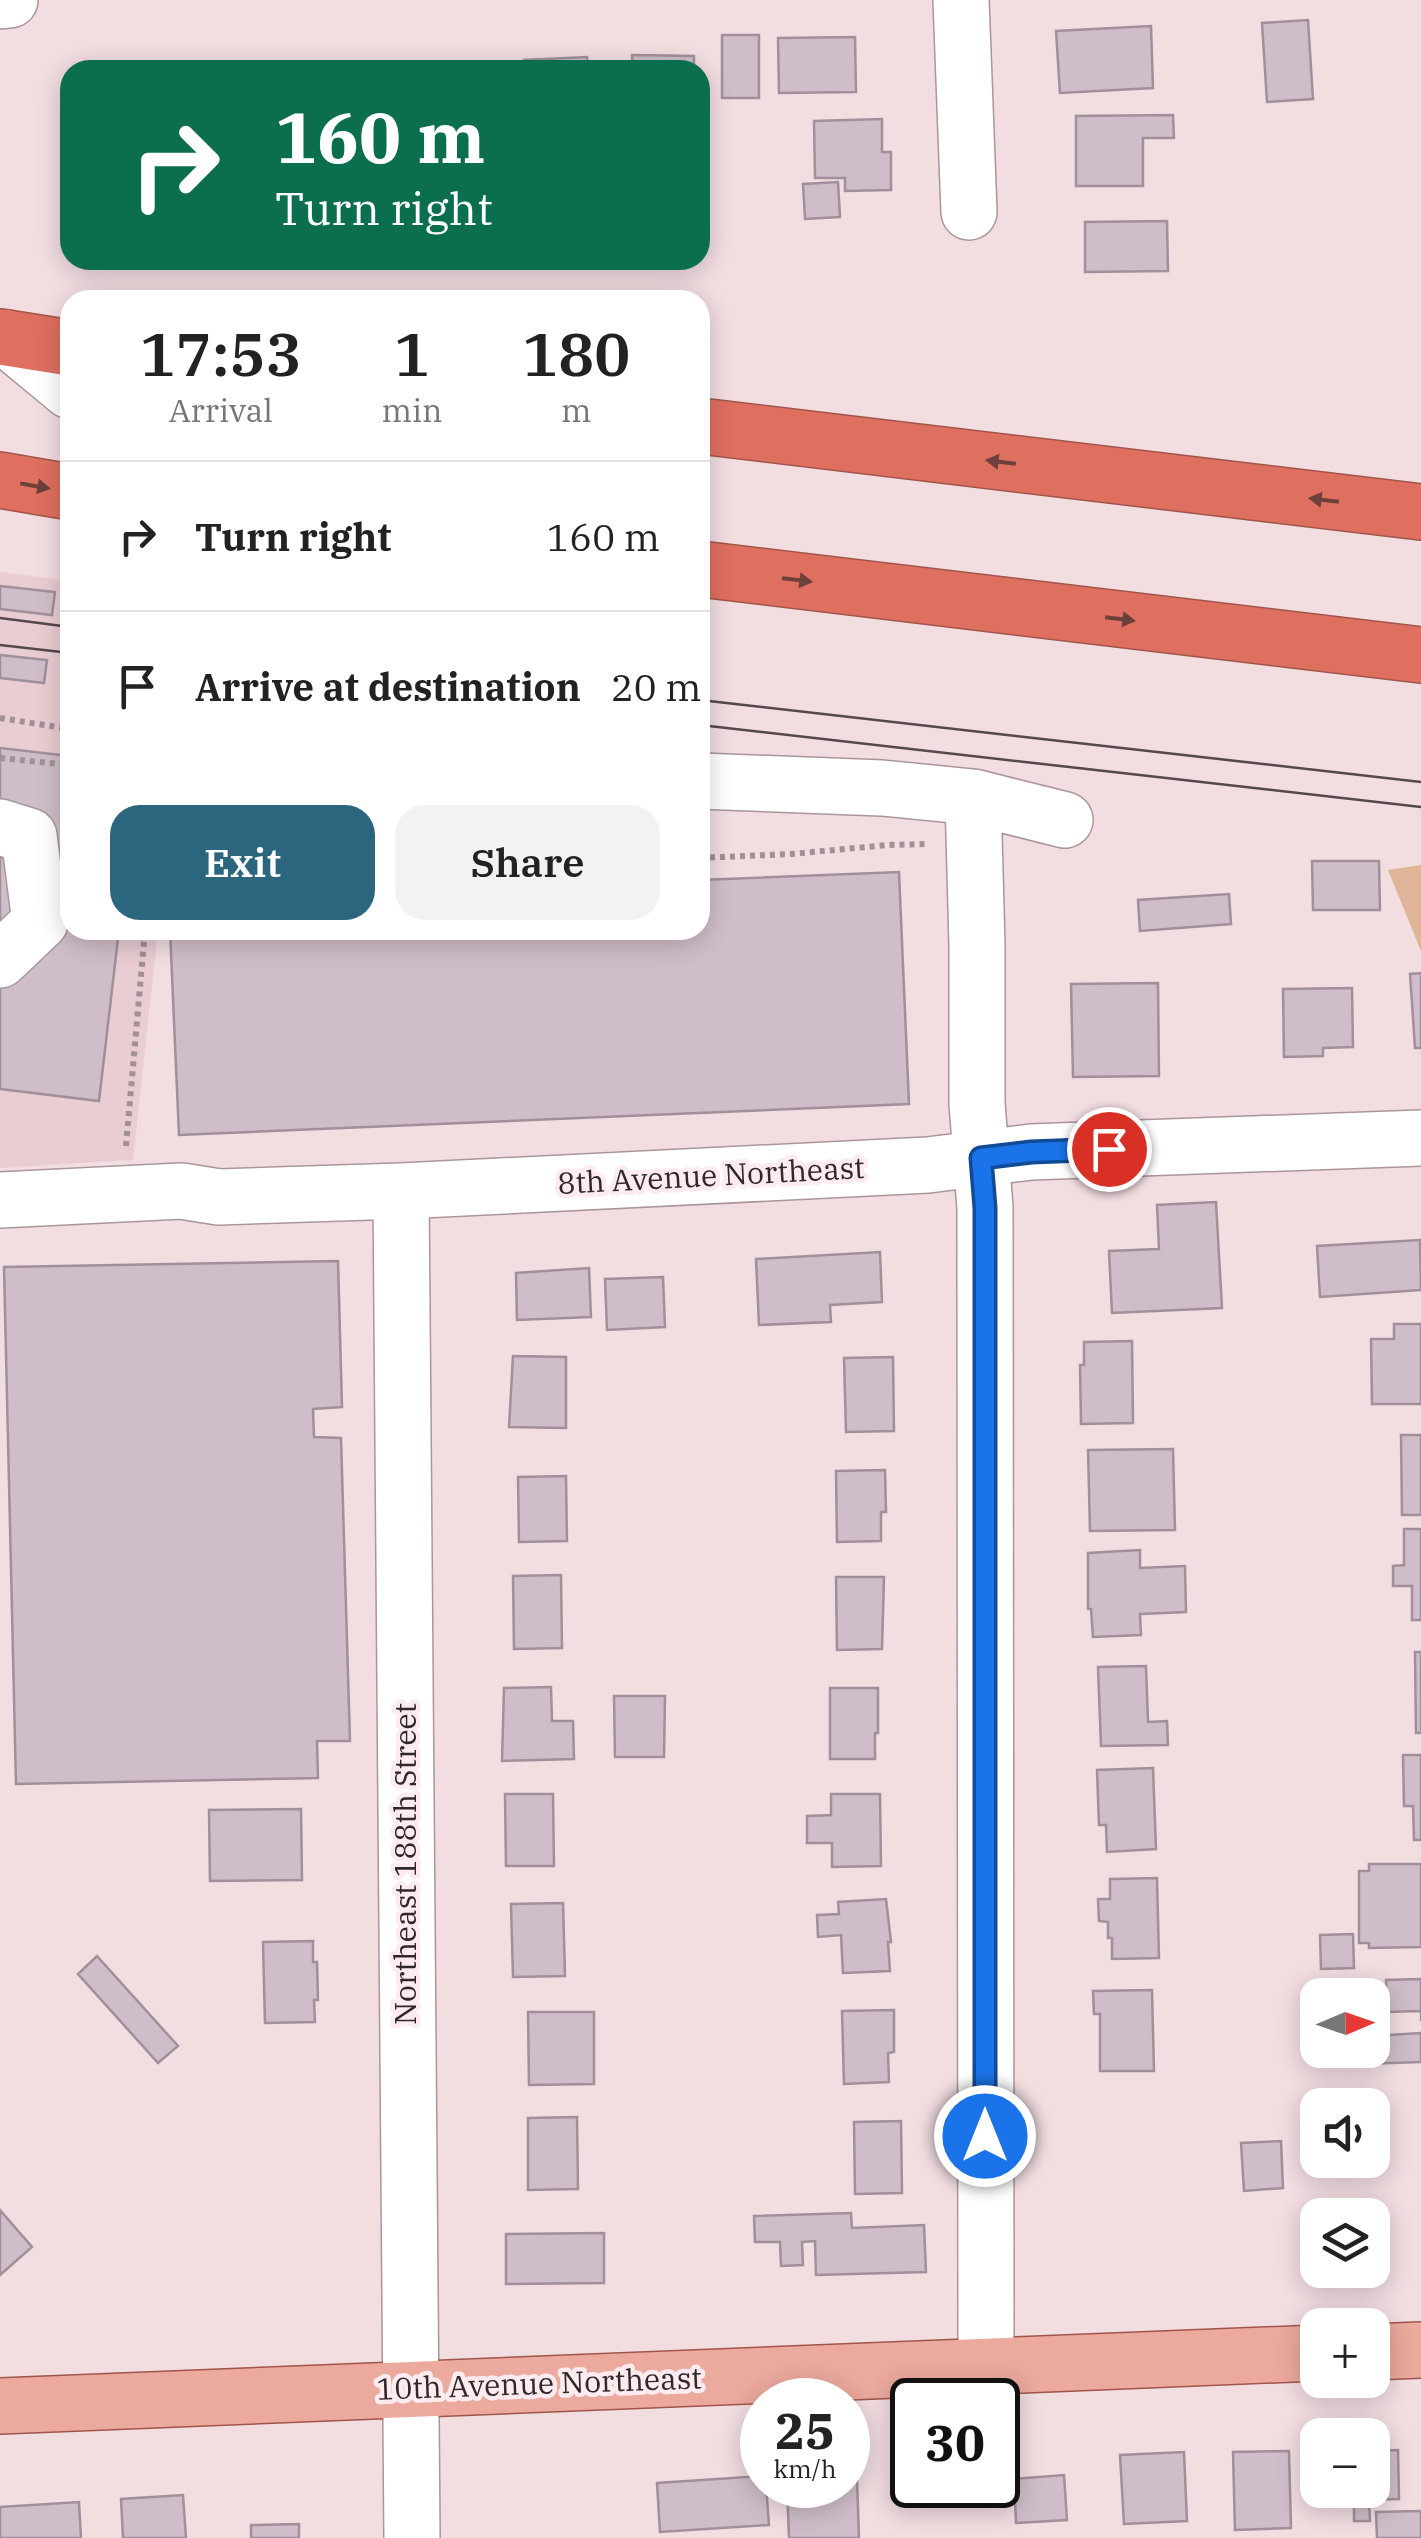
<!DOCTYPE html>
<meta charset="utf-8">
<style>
:root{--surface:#fff;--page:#f2f2f2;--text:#222;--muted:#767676;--line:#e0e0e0;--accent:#2b657e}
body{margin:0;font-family:"IBM Plex Serif",serif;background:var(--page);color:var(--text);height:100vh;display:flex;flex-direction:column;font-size:38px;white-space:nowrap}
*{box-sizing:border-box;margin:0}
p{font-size:32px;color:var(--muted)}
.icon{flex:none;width:55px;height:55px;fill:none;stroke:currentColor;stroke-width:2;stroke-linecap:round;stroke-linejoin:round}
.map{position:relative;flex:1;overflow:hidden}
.panel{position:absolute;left:60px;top:290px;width:650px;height:650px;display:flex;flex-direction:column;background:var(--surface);border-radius:30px;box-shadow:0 5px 25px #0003}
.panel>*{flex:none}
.guide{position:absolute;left:60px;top:60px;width:650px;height:210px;border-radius:30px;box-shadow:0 5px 25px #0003;background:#0b6e4f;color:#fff;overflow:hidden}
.needle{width:65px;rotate:88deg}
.tools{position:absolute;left:1300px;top:1978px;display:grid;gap:20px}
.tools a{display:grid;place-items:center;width:90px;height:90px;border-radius:20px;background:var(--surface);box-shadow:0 5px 25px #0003;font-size:50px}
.speed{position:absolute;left:740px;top:2378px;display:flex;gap:20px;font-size:50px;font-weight:700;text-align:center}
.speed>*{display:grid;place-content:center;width:130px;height:130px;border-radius:50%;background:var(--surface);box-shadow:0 5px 25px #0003;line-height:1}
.speed small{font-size:25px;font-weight:400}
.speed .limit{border:5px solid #111;border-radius:15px;background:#fff;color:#111}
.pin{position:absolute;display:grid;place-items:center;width:85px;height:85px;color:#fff;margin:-42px;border:5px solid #fff;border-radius:50%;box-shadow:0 2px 10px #0007}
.me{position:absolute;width:110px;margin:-55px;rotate:0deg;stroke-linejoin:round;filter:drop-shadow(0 0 8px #0008)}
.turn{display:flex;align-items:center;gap:35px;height:210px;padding:0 50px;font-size:45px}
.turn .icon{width:130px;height:130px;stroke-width:2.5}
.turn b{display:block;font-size:70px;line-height:85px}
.eta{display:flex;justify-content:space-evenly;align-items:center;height:170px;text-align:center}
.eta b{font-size:60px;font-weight:600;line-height:70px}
.button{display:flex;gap:20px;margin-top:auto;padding:20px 50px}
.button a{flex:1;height:115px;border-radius:30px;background:var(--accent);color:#fff;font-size:40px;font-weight:600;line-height:115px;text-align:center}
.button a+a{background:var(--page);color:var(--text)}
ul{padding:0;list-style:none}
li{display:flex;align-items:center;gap:30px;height:150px;padding:0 50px;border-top:2px solid var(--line)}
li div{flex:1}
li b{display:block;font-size:38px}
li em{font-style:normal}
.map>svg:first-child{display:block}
.built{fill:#e9cdd3}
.green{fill:#e0b597}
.building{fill:#cfbec9;stroke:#a0909b;stroke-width:2.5}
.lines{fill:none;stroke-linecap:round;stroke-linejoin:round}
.minor-casing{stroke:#aa969a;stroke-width:58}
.major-casing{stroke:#a1564b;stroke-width:58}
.highway-casing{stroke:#a1564b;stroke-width:58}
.path{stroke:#a19194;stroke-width:6;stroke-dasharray:5 5;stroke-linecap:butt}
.minor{stroke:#fff;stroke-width:55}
.major{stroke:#eca99e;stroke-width:55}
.highway{stroke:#df6f5e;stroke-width:55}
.tram{stroke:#54494c;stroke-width:2.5}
.oneway{fill:#6d403c}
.route-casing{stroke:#114b97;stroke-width:25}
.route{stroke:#1a73e8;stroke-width:18}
.labels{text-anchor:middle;stroke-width:9;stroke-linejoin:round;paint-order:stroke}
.street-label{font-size:30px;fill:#2f2729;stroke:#fdebef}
</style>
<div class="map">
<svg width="1421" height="2538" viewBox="0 0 1421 2538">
<rect width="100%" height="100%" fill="#f2dde1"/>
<path class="built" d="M0,572L70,581V930H158L133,1160L0,1168Z"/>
<path class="green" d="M1421,865V951L1388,870Z"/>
<path class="building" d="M1308,20L1313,99L1267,102L1262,23Z
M1151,26L1153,88L1060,93L1056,31Z
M722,35H759V98H722Z
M855,37L856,92L779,93L778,38Z
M632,55L694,56V70H633Z
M587,57L588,70H524V60Z
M700,115H703L704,195H700Z
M1173,115L1174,138H1143V186H1076V116Z
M882,119V152H891V190L845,191V178H815L814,121Z
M838,182L840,217L805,219L803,184Z
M1167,221L1168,271L1085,272V222Z
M0,586L55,592L52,615L0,609Z
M0,655L47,660L44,683L0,678Z
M0,748L70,756V930H119L99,1101L0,1089Z
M1312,861H1379L1380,910H1313Z
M899,872L909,1104L179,1135L170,930H700V880Z
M1229,894L1231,924L1140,931L1138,900Z
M1421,973V1048H1415L1410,974Z
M1158,983L1159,1076L1073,1077L1071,984Z
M1352,988L1353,1047L1323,1048V1056L1284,1057L1283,989Z
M1216,1202L1222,1308L1112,1313L1109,1251L1159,1249L1157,1205Z
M1420,1240L1421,1290L1320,1297L1317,1246Z
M880,1252L882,1302L830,1305L831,1322L759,1325L756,1259Z
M338,1261L342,1407L313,1409L314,1437L341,1438L350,1741H317L318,1778L16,1784L4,1267Z
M589,1268L591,1317L517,1320L516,1273Z
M663,1277L665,1327L607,1330L605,1279Z
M1394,1324H1421V1404H1372L1371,1339H1394Z
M1132,1341L1133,1423L1081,1424L1080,1365H1084V1342Z
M513,1356L566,1357V1428L509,1427Z
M893,1357L894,1431L846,1432L844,1358Z
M1401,1435H1421V1515H1402Z
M1173,1449L1175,1530L1090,1531L1088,1450Z
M885,1470L886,1512H881V1541L837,1542L836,1471Z
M566,1476L567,1541L519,1542L518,1477Z
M1404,1529H1421V1620H1412V1586H1393V1566L1404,1565Z
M1140,1550V1568L1185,1566L1186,1612L1140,1614L1141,1635L1093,1637L1091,1609H1088V1553Z
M561,1575L562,1648L514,1649L513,1576Z
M836,1577H884L882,1649L837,1650Z
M1415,1652H1421V1733H1416Z
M1146,1666L1148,1722L1167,1721L1168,1745L1101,1746L1098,1667Z
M551,1687L552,1721H573L574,1759L502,1761L504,1688Z
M830,1688H878V1733H875V1759H830Z
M614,1696H665L664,1757H615Z
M1403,1755H1421V1840H1414L1413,1806H1404Z
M1153,1768L1156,1849L1107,1852L1106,1825H1099L1097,1770Z
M505,1794H553L554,1866H506Z
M831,1794H880L881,1866L832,1867V1843H807V1816L831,1815Z
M301,1809L302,1880L210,1881L209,1810Z
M1369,1864H1421V1947L1369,1948V1943H1359V1871H1369Z
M1157,1878L1159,1958L1112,1959V1938H1108V1922L1099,1921L1098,1899H1110V1879Z
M886,1899L891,1942H888L890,1971L843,1973L841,1935L818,1937L817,1915L839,1914L838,1902Z
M563,1903L565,1976L513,1977L511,1904Z
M1353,1934L1354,1968L1321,1969L1320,1935Z
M313,1941V1962H317L318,2000H314L315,2022L265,2023L263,1942Z
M97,1956L178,2046L158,2063L78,1974Z
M1421,1979V2021V2011L1387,2012L1386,1980Z
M1152,1990L1154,2071H1100V2014H1094L1093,1991Z
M894,2010V2052L888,2053L889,2082L844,2084L842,2011Z
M528,2012H594V2084L529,2085Z
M1421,2033V2062L1364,2064V2050H1372V2036Z
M577,2117L578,2189L528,2190V2118Z
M901,2121L902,2193L855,2194L854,2122Z
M1281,2141L1283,2188L1244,2191L1241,2143Z
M0,2210L32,2247L0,2275Z
M851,2213L852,2228L924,2225L926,2272L816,2275L815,2241L802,2242L803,2265L781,2266L780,2242H755L754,2216Z
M604,2233V2283L506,2284V2234Z
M1398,2450L1399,2499L1369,2500L1370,2521H1354V2500H1344V2490H1372V2451Z
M1289,2451L1291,2528L1235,2530L1233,2452Z
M1184,2452L1187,2521L1124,2524L1120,2455Z
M912,2463V2485H956L957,2499L897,2504L894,2465Z
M1064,2475L1067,2520L1016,2523L1014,2479Z
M762,2476V2485H766L769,2525L660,2532L657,2483Z
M848,2480H857L859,2538H789L787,2485H848Z
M183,2495L186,2538H123L121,2499Z
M79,2502L81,2538H0V2507Z
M1421,2511V2538H1377L1376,2512Z
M299,2524V2538H251V2525Z"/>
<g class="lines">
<defs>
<path id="minor" d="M961,0L969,212
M0,1L10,0
M6,338L70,391
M700,781L882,788L973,797L1065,820
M973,797L977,946V1103L985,1208L986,2365
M0,827L29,836L40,922L0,960
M401,1191L412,2538
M0,1200L181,1191L219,1197L401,1191L928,1165L1031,1152L1421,1138"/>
<path id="major" d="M1372,2352L1421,2350
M0,2406L1318,2353"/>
<path id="highway" d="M0,337L70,348
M700,426L1421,512
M0,480L70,492
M700,569L1421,655"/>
</defs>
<use href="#minor" class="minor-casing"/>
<use href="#major" class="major-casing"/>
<use href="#highway" class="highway-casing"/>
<path class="path" d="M0,718L70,729
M0,758L70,765
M700,858L791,854L888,845L928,844
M126,1146L145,930"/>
<use href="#minor" class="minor"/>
<use href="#major" class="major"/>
<use href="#highway" class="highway"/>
<path class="tram" d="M0,618L70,627
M0,645L70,653
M700,700L1421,782
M700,725L1421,807"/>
</g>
<defs><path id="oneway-solid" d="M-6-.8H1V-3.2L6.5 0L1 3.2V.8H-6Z" transform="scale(2.5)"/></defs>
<g class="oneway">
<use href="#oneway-solid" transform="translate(1001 462) rotate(-173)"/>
<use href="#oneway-solid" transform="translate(35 486) rotate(10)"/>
<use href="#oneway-solid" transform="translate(1324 500) rotate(-173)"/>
<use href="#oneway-solid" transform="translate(797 580) rotate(7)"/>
<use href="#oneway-solid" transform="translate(1120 619) rotate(7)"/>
</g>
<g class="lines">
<defs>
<path id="route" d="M985,2136V1208L981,1158L1031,1152L1109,1149"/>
</defs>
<use href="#route" class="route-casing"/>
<use href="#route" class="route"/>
</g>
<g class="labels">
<g class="street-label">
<text transform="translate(711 1176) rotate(-3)" y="10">8th Avenue Northeast</text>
<text transform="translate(406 1864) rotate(-90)" y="10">Northeast 188th Street</text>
<text transform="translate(539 2384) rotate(-2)" y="10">10th Avenue Northeast</text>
</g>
</g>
</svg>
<div class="tools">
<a><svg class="needle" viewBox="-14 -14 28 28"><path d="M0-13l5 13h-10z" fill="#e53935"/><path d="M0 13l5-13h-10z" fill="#767676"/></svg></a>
<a><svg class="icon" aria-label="sound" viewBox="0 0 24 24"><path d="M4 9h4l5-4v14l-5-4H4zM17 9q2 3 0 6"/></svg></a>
<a><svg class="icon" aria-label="layers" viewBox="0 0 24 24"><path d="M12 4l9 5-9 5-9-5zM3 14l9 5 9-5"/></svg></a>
<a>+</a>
<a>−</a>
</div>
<div class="speed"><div>25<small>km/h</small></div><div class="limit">30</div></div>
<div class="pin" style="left:1109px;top:1149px;background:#d93025"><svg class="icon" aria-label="arrive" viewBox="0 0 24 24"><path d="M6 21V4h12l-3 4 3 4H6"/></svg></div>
<svg class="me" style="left:985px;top:2136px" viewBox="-20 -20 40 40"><circle r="17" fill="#1a73e8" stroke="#fff" stroke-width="3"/><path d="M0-11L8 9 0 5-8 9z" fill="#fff"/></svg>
<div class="guide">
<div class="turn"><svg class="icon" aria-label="right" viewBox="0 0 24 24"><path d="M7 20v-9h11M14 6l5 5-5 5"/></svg><div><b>160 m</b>Turn right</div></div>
</div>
<section class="panel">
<div class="eta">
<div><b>17:53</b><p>Arrival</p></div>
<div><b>1</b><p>min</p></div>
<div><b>180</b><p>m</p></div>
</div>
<ul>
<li><svg class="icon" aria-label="right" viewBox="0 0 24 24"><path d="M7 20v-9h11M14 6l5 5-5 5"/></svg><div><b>Turn right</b></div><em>160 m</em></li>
<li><svg class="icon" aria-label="arrive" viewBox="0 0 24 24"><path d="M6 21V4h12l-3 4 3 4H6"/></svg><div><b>Arrive at destination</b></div><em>20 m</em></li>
</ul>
<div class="button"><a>Exit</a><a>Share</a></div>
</section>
</div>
